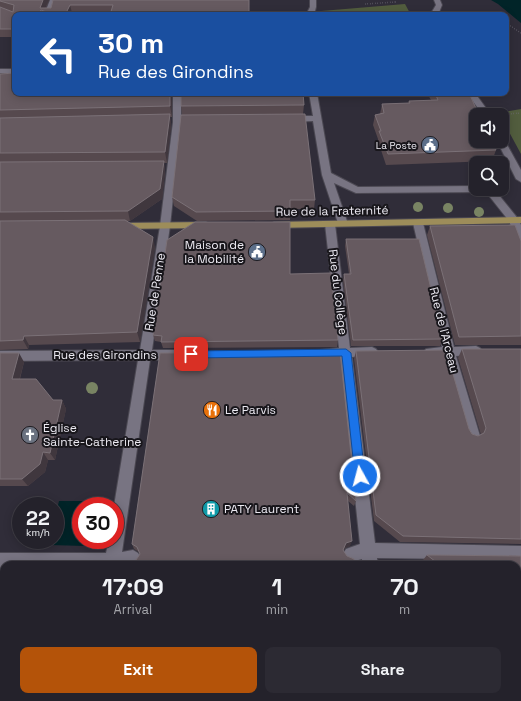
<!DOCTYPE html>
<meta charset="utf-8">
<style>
:root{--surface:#24222b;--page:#2c2a33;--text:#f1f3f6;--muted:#a3a4a9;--line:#413f47;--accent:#b45309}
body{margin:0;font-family:"Space Grotesk",sans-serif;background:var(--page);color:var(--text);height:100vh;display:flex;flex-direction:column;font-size:15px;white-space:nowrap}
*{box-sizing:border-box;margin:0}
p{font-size:13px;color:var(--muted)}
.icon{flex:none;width:22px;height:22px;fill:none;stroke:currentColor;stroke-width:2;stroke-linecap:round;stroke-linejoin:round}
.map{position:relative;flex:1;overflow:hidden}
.drawer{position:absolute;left:0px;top:561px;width:521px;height:140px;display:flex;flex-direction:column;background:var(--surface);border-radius:12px 12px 0 0;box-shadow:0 2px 10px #0003,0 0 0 1px var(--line)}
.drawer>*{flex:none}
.top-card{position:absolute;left:12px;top:12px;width:497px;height:84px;border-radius:8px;box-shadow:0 2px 10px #0003,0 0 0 1px var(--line);background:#1a4fa0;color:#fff;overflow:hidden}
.controls{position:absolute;left:469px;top:108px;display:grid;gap:8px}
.controls a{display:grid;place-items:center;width:40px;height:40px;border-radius:8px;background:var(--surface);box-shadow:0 2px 10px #0003,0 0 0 1px var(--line);font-size:20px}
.speed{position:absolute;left:12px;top:497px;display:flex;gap:8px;font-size:20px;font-weight:700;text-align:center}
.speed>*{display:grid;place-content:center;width:52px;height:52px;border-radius:50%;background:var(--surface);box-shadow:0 2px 10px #0003,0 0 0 1px var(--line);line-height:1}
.speed small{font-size:10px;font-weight:400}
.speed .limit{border:6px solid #d22;background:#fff;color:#111}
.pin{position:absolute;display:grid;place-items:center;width:34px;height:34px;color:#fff;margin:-17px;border-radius:8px;box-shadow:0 2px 6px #0006}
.me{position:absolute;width:44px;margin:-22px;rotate:353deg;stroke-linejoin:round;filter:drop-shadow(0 0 3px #0008)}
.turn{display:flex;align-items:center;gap:14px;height:84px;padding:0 20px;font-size:18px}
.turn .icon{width:52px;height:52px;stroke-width:2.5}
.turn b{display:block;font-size:28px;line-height:34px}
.eta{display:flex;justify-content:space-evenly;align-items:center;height:68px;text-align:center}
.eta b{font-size:24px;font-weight:600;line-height:28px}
.primary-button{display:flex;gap:8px;margin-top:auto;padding:8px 20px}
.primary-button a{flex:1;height:46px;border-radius:8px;background:var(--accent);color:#fff;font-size:16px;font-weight:600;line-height:46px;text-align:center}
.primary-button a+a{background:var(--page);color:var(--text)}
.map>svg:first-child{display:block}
.green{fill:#525d3e}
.water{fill:#012428}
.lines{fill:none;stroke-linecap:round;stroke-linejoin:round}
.minor-casing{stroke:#4b4852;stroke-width:2}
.major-casing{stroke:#4b4852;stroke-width:2}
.path{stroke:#706d78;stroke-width:1.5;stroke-dasharray:0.5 2;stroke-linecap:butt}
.minor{fill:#787482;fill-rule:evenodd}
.major{fill:#9d8d5a;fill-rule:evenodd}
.tree{fill:#798463}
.wall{fill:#56494e}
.shaded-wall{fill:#40373e}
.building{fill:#665a60;stroke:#7b7177}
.route{fill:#1a73e8;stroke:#114b97}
.labels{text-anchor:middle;stroke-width:4;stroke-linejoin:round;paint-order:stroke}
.far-poi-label{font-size:10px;fill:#eceaf2;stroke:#18161b;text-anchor:end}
.street-label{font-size:12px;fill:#eceaf2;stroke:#18161b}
.poi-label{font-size:12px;fill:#eceaf2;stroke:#18161b;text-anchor:start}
</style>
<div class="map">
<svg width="521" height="701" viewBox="0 0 521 701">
<rect width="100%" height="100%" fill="#302d39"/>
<path class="green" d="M405,4L411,15H320L321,11Z
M521,109V154L502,119V115H500L498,113Z"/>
<path class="water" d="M491,0H521V23L498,4Z
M59,501H94L93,506H81V540H87L86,546L49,545L50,540H55V518Z"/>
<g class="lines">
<defs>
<path id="minor" d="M50,0H56L52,15H44Z
M310,0H316V7L314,15H306L310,7Z
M434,0H440L442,5L438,15H430L436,5Z
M352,12L354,13L356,15H348Z
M0,69H15V73H0Z
M173,93H181V122L170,226L152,350H176L180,352L182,355L180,358L176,360H150L122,552L133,550L138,553L141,558L138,563L134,565H4V569H0V553H106L109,540H115L114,506L138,360L0,361V351L140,350L160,226L173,122Z
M309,93H317L331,173L358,187L476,186V189H494L519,220L521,225V243L517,242L516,239L509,221L486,192L356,193L334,183L348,224L347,226H339L322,175L313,121L289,122L285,119L289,116H313Z
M467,93H475L491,115H483Z
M502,139L505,141L521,170V182L516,179L497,141H502Z
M418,220L423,223L454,347L476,346L480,348L482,351L480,354L456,356L480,436L478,440L473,442L468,440L466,436L444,357L426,355L424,352L426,349L442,347L413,223Z
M330,221L335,224L350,348L372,347L376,349L378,352L376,355L352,357L375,543L521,546V560L377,558L378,565H362V559L351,562L346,559L343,554L346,549L360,544L340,358L320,356L318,353L320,350L339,348L325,224Z"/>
<path id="major" d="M521,217V223L274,228L269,225L274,222Z
M206,222L211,225L206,228L118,229L113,226L118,223Z"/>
</defs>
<use href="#minor" class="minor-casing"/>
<use href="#major" class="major-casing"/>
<path class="path" d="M365,4L395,2L394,0
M454,12L463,15
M506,23L521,33
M506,114L521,113"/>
<use href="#minor" class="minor"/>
<use href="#major" class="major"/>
</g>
<g class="tree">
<circle cx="418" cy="207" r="5"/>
<circle cx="448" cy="208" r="5"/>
<circle cx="479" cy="212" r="5"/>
<circle cx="92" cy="388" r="6"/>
</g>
<path class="wall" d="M0,0H49L46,8H51L53,0H187L111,13H72L71,15H15V37H0Z
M0,74L172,93V117H170L171,125L167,163H164L165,172L162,199L130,221H127L155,247L140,342L29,345L28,349L0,350Z
M427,93H469L496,150L492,161L386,165L378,141V139L373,125L375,115L380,114L382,104L408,103L409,101L431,100Z
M304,105L303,114L315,200L314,209H290V220L197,221L174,206L172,197L182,115L181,106Z
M430,226L521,241V345H455L427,235Z
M346,239L443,339L440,346H351L343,280L344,274H349L345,246Z
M290,274L338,340L337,347L163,348L161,342L155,341L153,335Z
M462,349H521V544L400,542L374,521L354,359L356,351L469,429L472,434L478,436L481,435L458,358Z
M0,353L24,362L20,379L53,400H62L66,409L55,460H48L45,472L28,486H0Z
M160,353L356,501L354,506L348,501L350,546L345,548L344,550L140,554L139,552L134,549L132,544Z
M427,555L521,556V701H368L367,697H517V565H429L423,560Z"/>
<path class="shaded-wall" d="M43,0H49L44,11L40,8Z
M70,5L72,13L71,15H65Z
M41,10L42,15H37Z
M170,93H172V117L170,106Z
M170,114L171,125L167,163L165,152Z
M164,161L165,172L162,199L130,221L128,211Z
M153,237L155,247L140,342L137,332Z
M24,336L29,345L28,349L23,340Z
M19,353L24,362L17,388L12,379Z
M62,400L66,409L55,460L50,453Z
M43,452L48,460L45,472L28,486L22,479Z
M352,541L350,546L345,548L342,555L346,543Z
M112,697H115V701H111Z"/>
<path class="building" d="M0,0H43L40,8H51L53,0H249V15H110L113,5H70L65,15H54L41,10L37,15H15V29H0V7L13,12L14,5L0,1Z
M15,73V93H170V106L0,110V74Z
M181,93H303L304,105L181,106Z
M435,93H469L479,115H476V141H492L496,150L388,154L379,131H381L375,115L384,113L382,104L410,103L409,101L438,100Z
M170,114L165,152L0,153V118Z
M305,114L315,200H290V211L196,212L172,197L181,115Z
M164,161L160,189L128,211L0,212V162Z
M125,220L153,237L137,332L24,336L23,340L0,341V221Z
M195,222H290V274L331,273L338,340L161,342L162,336L153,335L167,240Z
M515,225L521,241V336L459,337L430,226Z
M346,239H419L443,339L353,340L344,274H351Z
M462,349H521V539L403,536L376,515L356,351L446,350L469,429L472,434L478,436L484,433L486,428Z
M340,352L356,501L347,493L352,541L346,543L343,550L347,556L354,559L355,565H129V562L136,560L140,554L137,547L132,544L160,353Z
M0,353H19L12,379H36L53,400H62L50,453L43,452L40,464L22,479H0Z
M427,555L521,556V701H371V697H517V565H440Z
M0,575H4V697H112L111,701H0Z"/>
<path class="route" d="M346,349L351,353L365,476L364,479L360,481L356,479L355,476L342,356L191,358L186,354L191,351Z"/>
<defs>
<symbol id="civic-disc" viewBox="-11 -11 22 22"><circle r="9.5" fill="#5c6f8a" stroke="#18161b"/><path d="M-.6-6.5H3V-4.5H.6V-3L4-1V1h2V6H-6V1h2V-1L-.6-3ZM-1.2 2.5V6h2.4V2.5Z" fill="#fff"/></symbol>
<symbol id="restaurant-disc" viewBox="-11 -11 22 22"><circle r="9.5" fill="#e8710a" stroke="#18161b"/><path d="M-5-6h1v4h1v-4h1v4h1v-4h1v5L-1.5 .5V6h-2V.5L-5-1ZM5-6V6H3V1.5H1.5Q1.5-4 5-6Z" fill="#fff"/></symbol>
<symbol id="church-disc" viewBox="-11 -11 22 22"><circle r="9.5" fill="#6b7280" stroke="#18161b"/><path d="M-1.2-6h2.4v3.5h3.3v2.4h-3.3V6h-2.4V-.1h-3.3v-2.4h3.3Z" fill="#fff"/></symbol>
<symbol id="building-disc" viewBox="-11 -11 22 22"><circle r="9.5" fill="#0f9aa8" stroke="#18161b"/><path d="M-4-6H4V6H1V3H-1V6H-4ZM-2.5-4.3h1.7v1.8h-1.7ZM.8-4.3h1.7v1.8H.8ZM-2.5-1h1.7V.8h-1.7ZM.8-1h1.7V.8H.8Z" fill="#fff"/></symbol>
</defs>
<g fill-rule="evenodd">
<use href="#civic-disc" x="420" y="135" width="20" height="20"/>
<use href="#civic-disc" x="247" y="242" width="20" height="20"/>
<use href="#restaurant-disc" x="202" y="400" width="20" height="20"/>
<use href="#church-disc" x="20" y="425" width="20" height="20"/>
<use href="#building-disc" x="201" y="499" width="20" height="20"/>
</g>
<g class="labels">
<g class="far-poi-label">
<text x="417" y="149">La Poste</text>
</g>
<g class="street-label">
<text transform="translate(332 211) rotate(-1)" y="4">Rue de la Fraternité</text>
<text transform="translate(155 292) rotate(-81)" y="4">Rue de Penne</text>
<text transform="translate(338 292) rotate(83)" y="4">Rue du Collège</text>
<text transform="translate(444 330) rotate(76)" y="4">Rue de l'Arceau</text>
<text x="105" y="359">Rue des Girondins</text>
</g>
<g class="poi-label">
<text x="244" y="249" text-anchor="end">Maison de<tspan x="244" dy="14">la Mobilité</tspan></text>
<text x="225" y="414">Le Parvis</text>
<text x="43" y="432">Église<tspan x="43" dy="14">Sainte-Catherine</tspan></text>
<text x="224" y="513">PATY Laurent</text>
</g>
</g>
</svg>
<div class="controls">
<a><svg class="icon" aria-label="sound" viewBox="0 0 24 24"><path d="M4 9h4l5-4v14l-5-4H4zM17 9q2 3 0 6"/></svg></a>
<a><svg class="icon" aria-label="search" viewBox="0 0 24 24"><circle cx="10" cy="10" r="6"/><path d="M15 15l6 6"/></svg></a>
</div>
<div class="speed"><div>22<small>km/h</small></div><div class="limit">30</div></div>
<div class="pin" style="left:191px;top:354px;background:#d93025"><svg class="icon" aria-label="arrive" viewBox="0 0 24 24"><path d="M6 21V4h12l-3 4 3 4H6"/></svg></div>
<svg class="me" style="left:360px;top:476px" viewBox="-20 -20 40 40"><circle r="17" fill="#1a73e8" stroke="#fff" stroke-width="3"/><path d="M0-11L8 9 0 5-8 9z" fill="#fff"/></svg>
<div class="top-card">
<div class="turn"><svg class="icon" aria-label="left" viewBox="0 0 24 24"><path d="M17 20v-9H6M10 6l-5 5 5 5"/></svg><div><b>30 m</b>Rue des Girondins</div></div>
</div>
<section class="drawer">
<div class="eta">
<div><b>17:09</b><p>Arrival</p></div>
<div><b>1</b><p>min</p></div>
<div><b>70</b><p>m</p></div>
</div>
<div class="primary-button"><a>Exit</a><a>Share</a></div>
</section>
</div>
